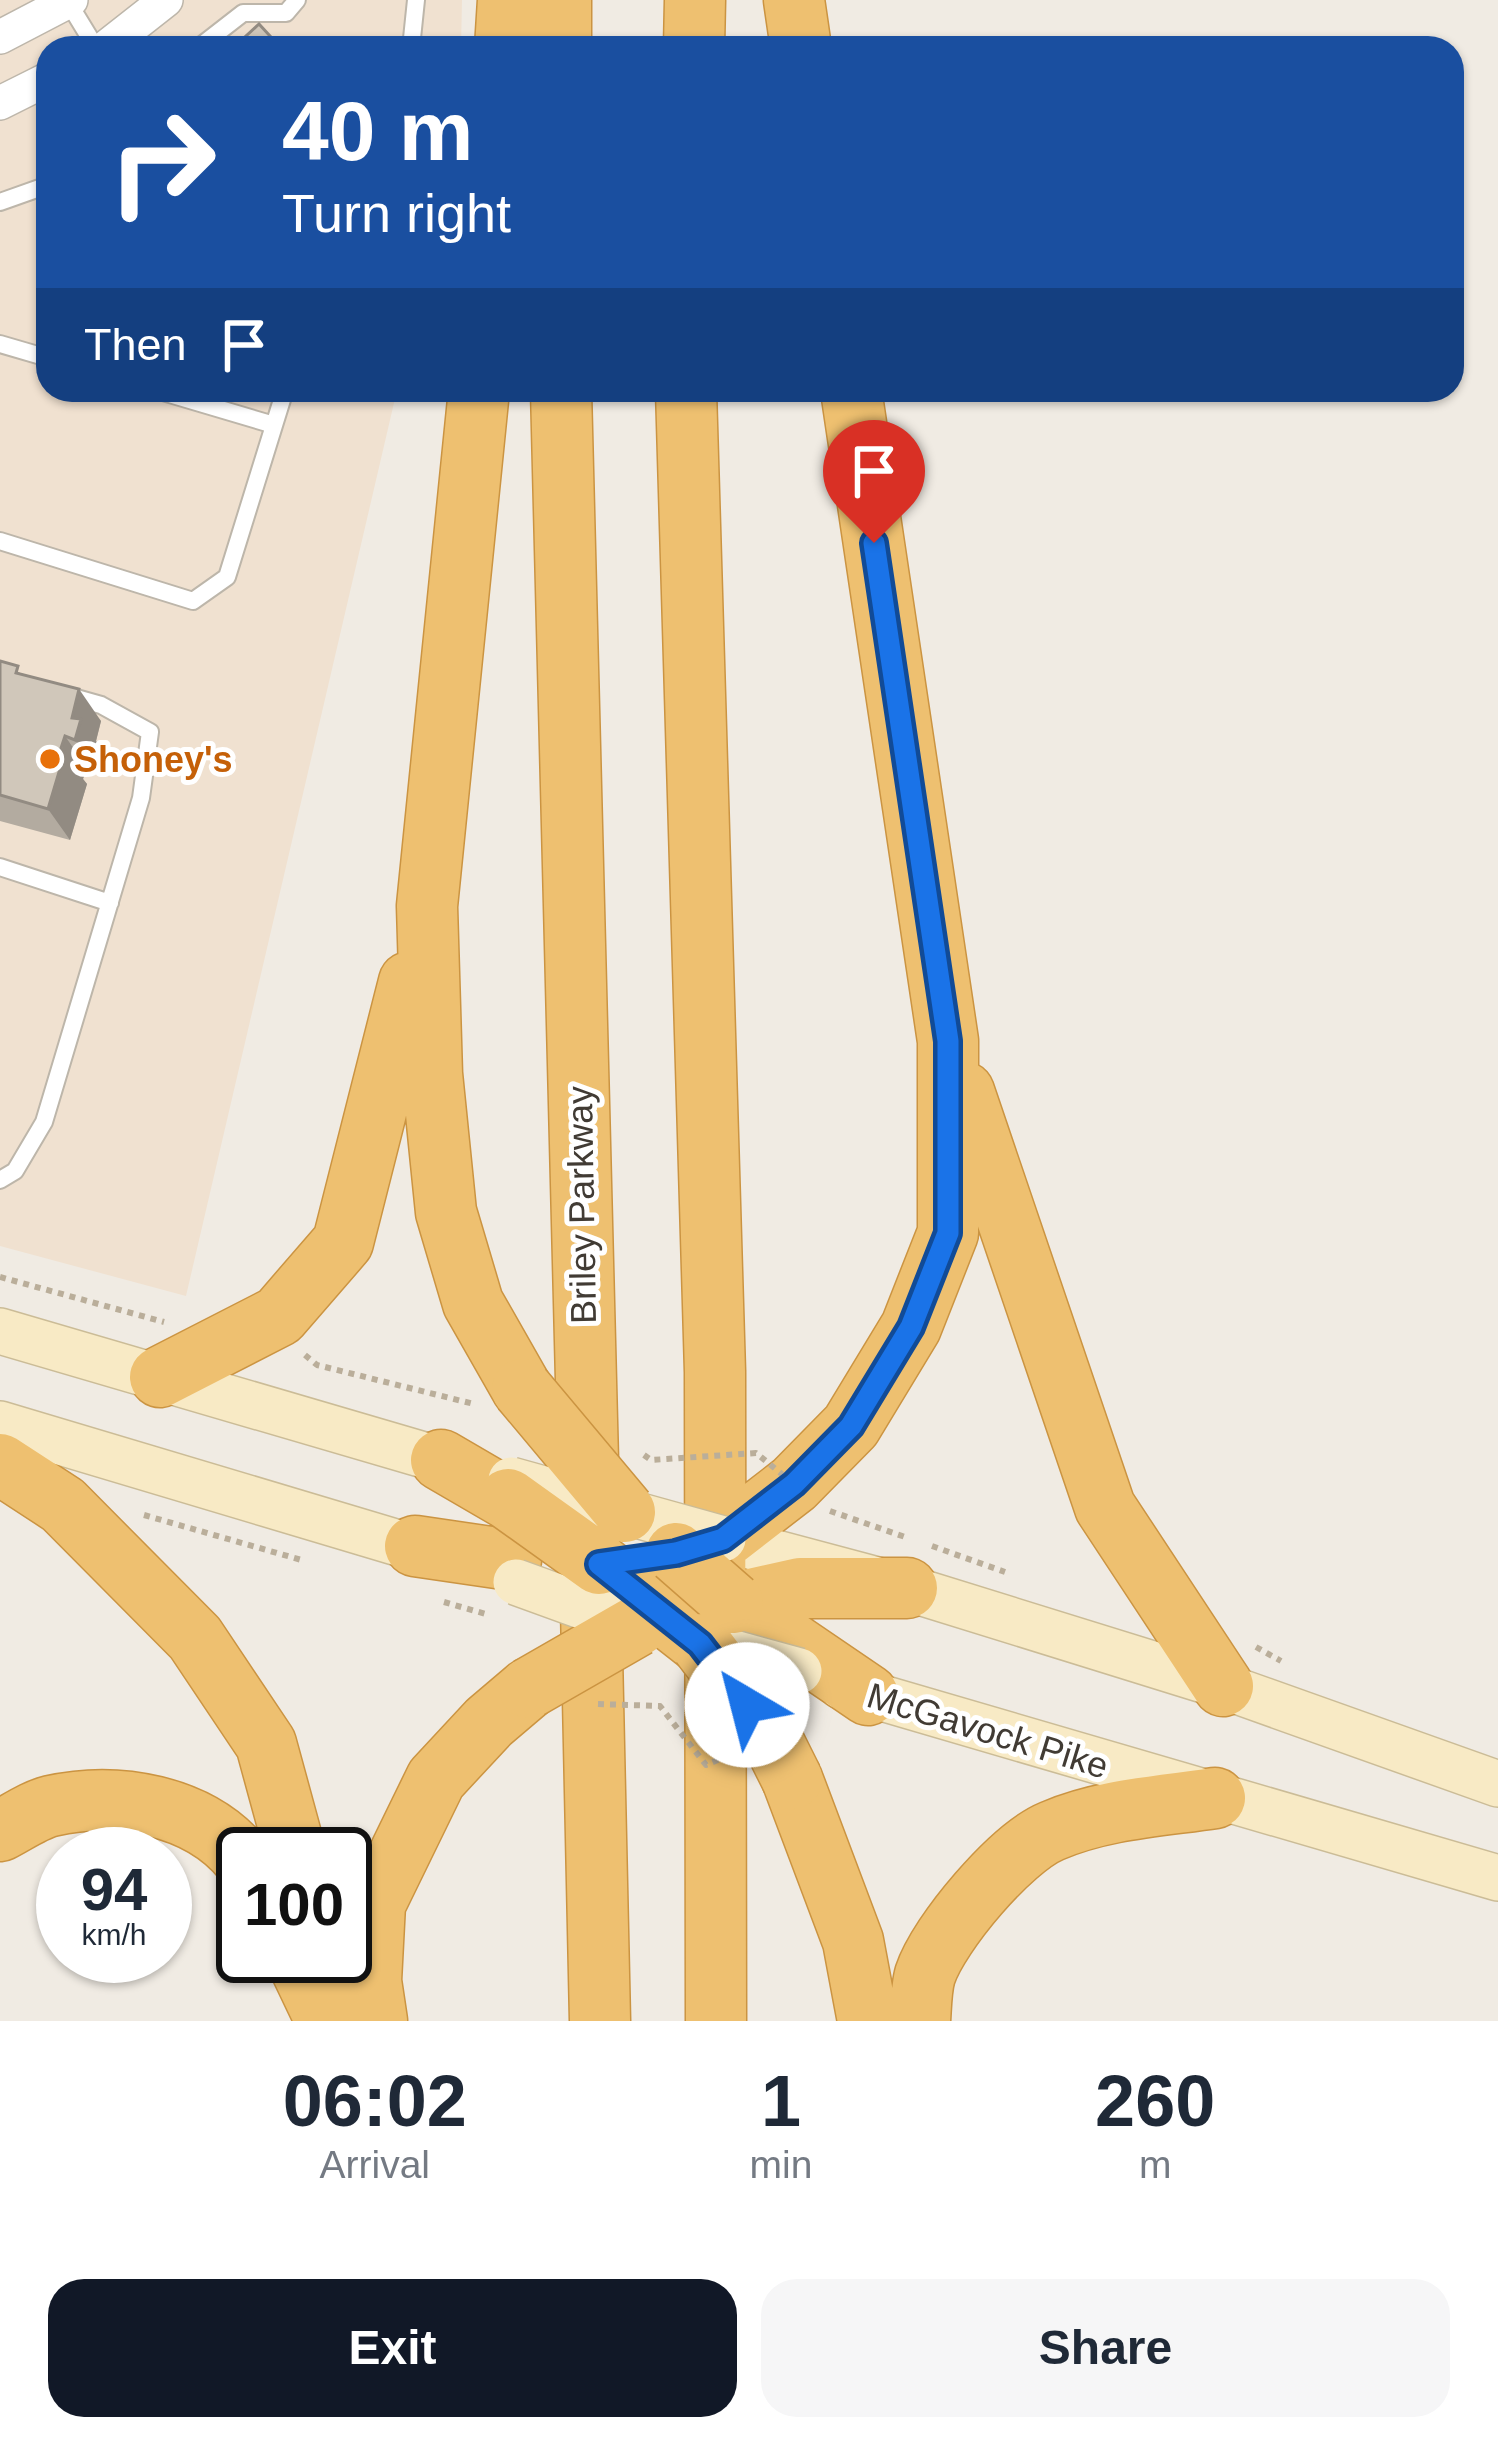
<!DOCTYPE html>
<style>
:root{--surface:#fff;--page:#f6f6f7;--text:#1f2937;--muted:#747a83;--accent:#111827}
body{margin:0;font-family:Arial,sans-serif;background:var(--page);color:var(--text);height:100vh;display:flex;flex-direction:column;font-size:45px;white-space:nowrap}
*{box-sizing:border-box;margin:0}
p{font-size:39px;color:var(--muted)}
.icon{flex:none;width:66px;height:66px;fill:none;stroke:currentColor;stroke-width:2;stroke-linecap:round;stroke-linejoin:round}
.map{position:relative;height:2021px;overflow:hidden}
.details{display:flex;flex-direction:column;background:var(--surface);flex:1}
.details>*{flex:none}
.hud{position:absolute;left:36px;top:36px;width:1428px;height:366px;border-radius:36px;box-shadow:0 3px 9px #0004;background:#1a4fa0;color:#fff;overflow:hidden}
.speed{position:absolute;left:36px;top:1827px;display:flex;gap:24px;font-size:60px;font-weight:700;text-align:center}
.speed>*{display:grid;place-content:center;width:156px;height:156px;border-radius:50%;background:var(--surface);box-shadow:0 3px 9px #0004;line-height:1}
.speed small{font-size:30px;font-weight:400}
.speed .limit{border:6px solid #111;border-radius:18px;background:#fff;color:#111}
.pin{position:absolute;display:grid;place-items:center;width:102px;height:102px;color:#fff;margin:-123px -51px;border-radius:50% 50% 50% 0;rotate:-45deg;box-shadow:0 0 12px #0007}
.pin .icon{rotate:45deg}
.me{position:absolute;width:132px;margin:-66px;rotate:323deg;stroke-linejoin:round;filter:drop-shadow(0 0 9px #0008)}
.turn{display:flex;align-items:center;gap:42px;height:252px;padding:0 48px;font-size:54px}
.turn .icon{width:156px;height:156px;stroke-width:2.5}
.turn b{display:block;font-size:84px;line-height:102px}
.then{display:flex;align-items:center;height:114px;padding:0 48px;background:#0003;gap:24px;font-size:45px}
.eta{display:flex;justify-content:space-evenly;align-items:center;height:204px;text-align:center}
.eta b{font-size:72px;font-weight:700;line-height:84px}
.button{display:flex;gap:24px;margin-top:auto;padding:24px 48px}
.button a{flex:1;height:138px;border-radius:36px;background:var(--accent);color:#fff;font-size:48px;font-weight:700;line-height:138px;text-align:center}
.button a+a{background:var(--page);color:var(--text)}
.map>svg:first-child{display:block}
.commercial{fill:#f0e1d0}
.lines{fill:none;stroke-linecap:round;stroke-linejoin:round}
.lane-casing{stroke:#bdb6aa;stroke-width:20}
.street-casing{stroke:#bdb6aa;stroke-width:36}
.secondary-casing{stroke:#cbbc97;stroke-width:48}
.highway-casing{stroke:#cb9442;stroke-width:63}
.path{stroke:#baae9a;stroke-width:6;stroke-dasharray:6 6;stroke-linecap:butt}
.lane{stroke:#fff;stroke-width:16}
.street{stroke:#fff;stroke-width:33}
.secondary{stroke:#f8eac5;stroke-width:45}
.highway{stroke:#eec070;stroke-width:60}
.secondary-bridge-casing{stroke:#cbbc97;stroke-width:48;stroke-linecap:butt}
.highway-bridge-casing{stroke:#cb9442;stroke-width:63;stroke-linecap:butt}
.path-bridge{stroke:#baae9a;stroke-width:6;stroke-dasharray:6 6;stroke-linecap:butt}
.secondary-bridge{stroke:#f8eac5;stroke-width:45}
.highway-bridge{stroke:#eec070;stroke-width:60}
.wall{fill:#b3aba0}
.shaded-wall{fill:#928b82}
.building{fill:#d0c7ba;stroke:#928b82;stroke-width:3}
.route-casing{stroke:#114b97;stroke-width:30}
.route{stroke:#1a73e8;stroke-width:21}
.food-dot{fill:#e8710a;stroke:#fff;stroke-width:4.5}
.labels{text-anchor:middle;stroke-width:10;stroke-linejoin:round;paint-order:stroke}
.food-label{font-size:36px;font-weight:bold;fill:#c56008;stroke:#fff;text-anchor:start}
.street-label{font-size:36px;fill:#413b34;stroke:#fff}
</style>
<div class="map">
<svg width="1498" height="2021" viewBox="0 0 1498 2021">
<rect width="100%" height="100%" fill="#f0ebe3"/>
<path class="commercial" d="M0,0H462L461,48H48V390H397L186,1296L0,1246Z"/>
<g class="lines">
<defs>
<path id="lane" d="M68,2L96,48
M198,48L243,13H286L297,0
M411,48L416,0
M0,202L48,185
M0,344L48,358
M156,390L274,425
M0,541L193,601L227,577L285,390
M0,867L110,903
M0,1180L15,1171L44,1122L141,798L150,732L101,705L69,696"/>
<path id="street" d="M0,37L71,0
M105,48L166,0
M0,103L48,79"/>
<path id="secondary" d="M0,1331L468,1468
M0,1424L445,1557
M723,1539L907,1588L1223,1686L1498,1784
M841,1686L1498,1878"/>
<path id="highway" d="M561,0V48
M794,0L801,48
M505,48L508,0
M694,48L695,0
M479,390L427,906L432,1074L446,1212L473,1303L522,1389
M561,390L589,1500
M686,390L715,1372L716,2021
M964,1092L1105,1507L1223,1686
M160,1377L279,1316L343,1242L409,982
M441,1460L508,1499
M0,1464L63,1505L195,1638L266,1744L296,1854
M723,1539L794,1484L851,1426L911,1327L948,1233V1041L851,390
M415,1546L511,1560
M599,1564L701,1644
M733,1603L800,1588H907
M733,1603L868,1695
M591,1608L600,2021
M792,1779L853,1941L868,2021
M0,1831C16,1823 34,1810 51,1806C117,1791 199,1805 243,1859
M295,1956L326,2021
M377,2021L371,1981L375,1904L436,1779L489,1722L529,1688
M920,2021C921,2007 921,1989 925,1975C939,1933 1011,1848 1052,1831C1103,1809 1161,1806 1215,1798"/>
</defs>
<use href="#lane" class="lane-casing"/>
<use href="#street" class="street-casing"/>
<use href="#secondary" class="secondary-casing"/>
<use href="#highway" class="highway-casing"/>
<path class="path" d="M0,1277L164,1322
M305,1355L317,1365L474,1404
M830,1511L908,1538
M144,1515L305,1561
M932,1546L1005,1572
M444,1602L489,1615
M1256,1647L1281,1661"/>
<use href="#lane" class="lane"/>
<use href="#street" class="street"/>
<use href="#secondary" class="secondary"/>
<use href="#highway" class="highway"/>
<defs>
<path id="secondary-bridge" d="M511,1480L723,1539
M516,1582L637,1626
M701,1644L799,1671"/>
<path id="highway-bridge" d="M522,1389L625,1512
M508,1499L599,1564
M676,1553L733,1603
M701,1644L770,1735L792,1779
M529,1688L637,1626"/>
</defs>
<use href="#secondary-bridge" class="secondary-bridge-casing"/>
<use href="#highway-bridge" class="highway-bridge-casing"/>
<path class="path-bridge" d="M644,1455L651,1460L756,1453L794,1484
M598,1704L660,1706L706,1765L727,1756"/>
<use href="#secondary-bridge" class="secondary-bridge"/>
<use href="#highway-bridge" class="highway-bridge"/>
</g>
<path class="wall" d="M0,661L101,721L96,741L103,751L97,771L87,768L83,779L87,784L70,840L0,821Z"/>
<path class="shaded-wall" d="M79,689L101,721L96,741L103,751L97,771L75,740L72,718Z
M65,736L87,768L83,779L87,784L70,840L48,809Z"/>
<path class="building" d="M259,24L281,48H233Z
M0,661L18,666L16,673L79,689L72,718L81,719L75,740L65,736L60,751L65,752L48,809L0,795Z"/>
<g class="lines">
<defs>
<path id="route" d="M747,1705L700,1644L599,1564L676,1553L723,1539L794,1484L851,1426L911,1327L948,1233V1041L874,543"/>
</defs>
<use href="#route" class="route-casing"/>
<use href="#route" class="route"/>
</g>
<circle class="food-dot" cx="50" cy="759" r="12"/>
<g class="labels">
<g class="food-label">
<text x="74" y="772">Shoney's</text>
</g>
<g class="street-label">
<text transform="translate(581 1205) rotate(-91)" y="13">Briley Parkway</text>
<text transform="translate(988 1730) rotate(17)" y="13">McGavock Pike</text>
</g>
</g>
</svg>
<div class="speed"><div>94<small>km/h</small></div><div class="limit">100</div></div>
<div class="pin" style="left:874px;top:543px;background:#d93025"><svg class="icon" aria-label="arrive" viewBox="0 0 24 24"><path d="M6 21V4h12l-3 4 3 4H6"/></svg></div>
<svg class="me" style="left:747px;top:1705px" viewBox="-20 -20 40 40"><circle r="19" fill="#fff"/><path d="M0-13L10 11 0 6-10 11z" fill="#1a73e8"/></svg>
<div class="hud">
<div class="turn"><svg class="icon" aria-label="right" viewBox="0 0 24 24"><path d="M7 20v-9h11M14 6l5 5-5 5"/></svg><div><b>40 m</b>Turn right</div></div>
<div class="then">Then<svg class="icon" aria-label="arrive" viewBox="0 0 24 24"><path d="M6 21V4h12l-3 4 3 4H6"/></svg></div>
</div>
</div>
<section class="details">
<div class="eta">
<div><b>06:02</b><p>Arrival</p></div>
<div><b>1</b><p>min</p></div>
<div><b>260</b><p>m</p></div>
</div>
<div class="button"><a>Exit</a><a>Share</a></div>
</section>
